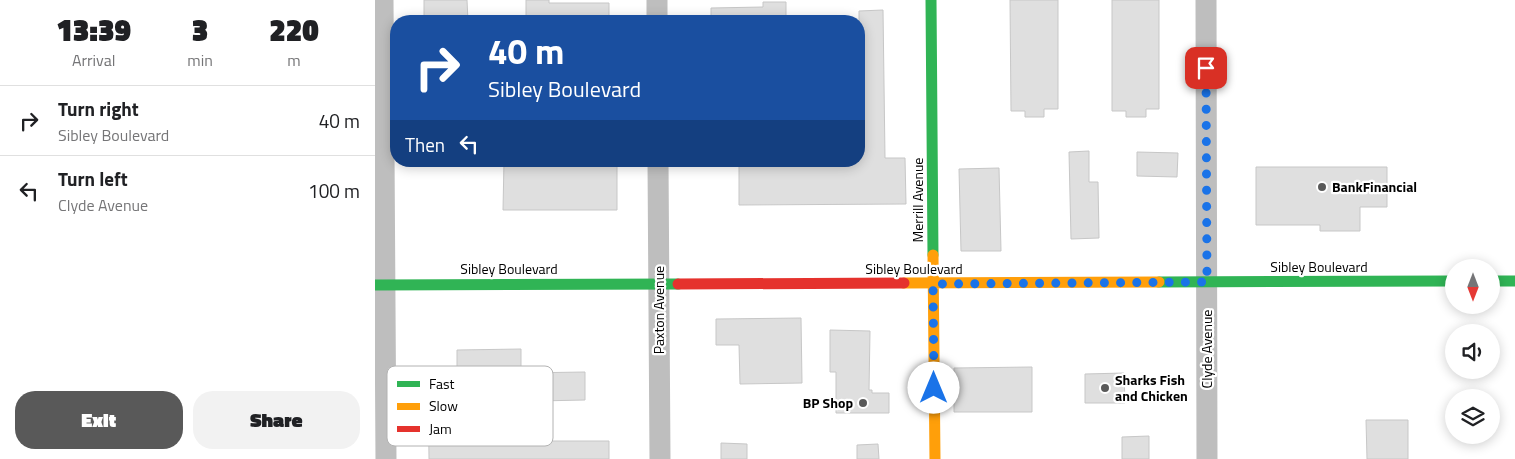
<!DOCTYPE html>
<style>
:root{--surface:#fff;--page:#f2f2f2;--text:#202124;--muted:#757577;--line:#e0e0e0;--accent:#595959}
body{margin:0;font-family:"Titillium Web",sans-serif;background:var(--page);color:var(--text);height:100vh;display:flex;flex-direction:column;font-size:19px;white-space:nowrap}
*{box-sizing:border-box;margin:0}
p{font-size:16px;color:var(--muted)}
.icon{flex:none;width:28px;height:28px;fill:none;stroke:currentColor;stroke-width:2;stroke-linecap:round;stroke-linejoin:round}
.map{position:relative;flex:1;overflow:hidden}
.details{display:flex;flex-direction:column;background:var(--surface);width:375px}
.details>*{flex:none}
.guide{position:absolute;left:15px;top:15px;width:475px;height:152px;border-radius:20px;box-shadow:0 2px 12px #0003;background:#1a4fa0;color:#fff;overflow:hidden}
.needle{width:32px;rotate:180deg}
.buttons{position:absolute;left:1070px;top:259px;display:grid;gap:10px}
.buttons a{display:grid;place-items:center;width:55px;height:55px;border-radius:50%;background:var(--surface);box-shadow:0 2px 12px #0003;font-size:25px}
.pin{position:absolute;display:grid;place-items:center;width:42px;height:42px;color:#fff;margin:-21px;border-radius:10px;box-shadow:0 2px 8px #0006}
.me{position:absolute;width:55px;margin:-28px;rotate:0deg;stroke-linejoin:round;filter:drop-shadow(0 0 4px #0008)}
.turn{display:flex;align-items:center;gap:18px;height:105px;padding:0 15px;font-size:22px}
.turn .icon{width:65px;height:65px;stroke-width:2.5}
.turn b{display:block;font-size:35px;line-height:42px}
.then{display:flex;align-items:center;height:48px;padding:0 15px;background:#0003;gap:10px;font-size:19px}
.eta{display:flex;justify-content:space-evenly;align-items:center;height:85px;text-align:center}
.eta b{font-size:30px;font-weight:800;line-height:35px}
.action{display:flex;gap:10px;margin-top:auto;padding:10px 15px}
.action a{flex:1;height:58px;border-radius:20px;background:var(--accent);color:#fff;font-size:20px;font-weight:800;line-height:58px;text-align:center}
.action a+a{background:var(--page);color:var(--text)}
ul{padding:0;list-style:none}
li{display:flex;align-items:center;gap:15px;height:70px;padding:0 15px;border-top:1px solid var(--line)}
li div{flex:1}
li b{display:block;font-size:19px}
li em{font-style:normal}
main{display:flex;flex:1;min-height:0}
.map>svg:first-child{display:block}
.building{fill:#dfdfdf;stroke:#c7c7c7}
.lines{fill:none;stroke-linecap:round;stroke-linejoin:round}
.street{stroke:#bebebe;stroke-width:21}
.fast{stroke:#30b455;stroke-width:11}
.slow{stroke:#ff9f0a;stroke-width:11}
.jam{stroke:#e5322d;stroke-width:11}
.route{stroke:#1a73e8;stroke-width:9;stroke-dasharray:0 16.2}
.poi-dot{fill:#595959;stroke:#fff;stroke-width:2}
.labels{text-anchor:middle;stroke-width:4.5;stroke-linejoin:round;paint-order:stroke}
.poi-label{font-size:14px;font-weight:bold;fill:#000;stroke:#fff;text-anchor:start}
.street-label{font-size:14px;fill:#000;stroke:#fff}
.key{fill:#fff;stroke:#b2b2b2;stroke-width:1}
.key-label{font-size:14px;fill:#000}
</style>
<main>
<section class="details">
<div class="eta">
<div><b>13:39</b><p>Arrival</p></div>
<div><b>3</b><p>min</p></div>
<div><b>220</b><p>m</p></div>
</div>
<ul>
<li><svg class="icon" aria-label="right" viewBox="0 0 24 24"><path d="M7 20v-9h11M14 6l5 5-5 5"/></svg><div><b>Turn right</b><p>Sibley Boulevard</p></div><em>40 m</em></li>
<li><svg class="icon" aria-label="left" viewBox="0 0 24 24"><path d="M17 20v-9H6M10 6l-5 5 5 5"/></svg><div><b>Turn left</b><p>Clyde Avenue</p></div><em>100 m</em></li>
</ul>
<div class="action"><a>Exit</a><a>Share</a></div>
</section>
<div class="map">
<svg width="1140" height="459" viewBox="0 0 1140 459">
<rect width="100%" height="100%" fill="#fff"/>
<path class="building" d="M49,0H92L93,21H49Z
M151,0H174V3H234V21H190V19H151Z
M635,0H683V109H669V117H650V111H636Z
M737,0H784V109H771V117H751V111H737Z
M388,2H411V21H336V8L388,7Z
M508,10L510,158H530L531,204L364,205V161H484V11Z
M714,151V182H723L724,238L696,239L694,152Z
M762,152L803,153L802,177L762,176Z
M129,161H242V210H128Z
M881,167H1012V207H985V231H945V225H881Z
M624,168L626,251H586L584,169Z
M426,318L427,383L365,384L364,345H341V319Z
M455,330L495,331L494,390H497V393H514V413H461V372H455Z
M146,349V373L210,372V400L162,401V441H234V459H54L53,375L82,374V350Z
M657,367V412H579V368Z
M749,373L750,403H710V374Z
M991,420H1033V459H992Z
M774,436V459H747V437Z
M346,443L372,444V459H346Z
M503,444L504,459H482V445Z"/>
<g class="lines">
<path class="street" d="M8,0L11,459
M282,0V21
M831,0L832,459
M283,161L285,459"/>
<path class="fast" d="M556,0L558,255
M1116,281H1140
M784,282L1079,281
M0,285L303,284"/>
<path class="slow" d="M558,255L560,459
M529,283L784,282"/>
<path class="jam" d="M303,284L529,283"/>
</g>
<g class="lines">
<path class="route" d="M559,388L558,284L832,282L831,68"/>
</g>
<g class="poi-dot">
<circle cx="947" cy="187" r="5"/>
<circle cx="730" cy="388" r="5"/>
<circle cx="488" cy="403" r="5"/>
</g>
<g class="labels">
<g class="poi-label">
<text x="957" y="192">BankFinancial</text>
<text x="740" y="385">Sharks Fish<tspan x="740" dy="16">and Chicken</tspan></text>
<text x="478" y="408" text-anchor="end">BP Shop</text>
</g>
<g class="street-label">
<text transform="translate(543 200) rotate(-90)" y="5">Merrill Avenue</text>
<text x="944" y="272">Sibley Boulevard</text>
<text x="134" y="274">Sibley Boulevard</text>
<text x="539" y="274">Sibley Boulevard</text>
<text transform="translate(284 310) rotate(-90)" y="5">Paxton Avenue</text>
<text transform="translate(832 349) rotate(-90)" y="5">Clyde Avenue</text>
</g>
</g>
<rect x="12" y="366" width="166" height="80" rx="8" class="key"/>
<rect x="22" y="381" width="23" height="6" fill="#30b455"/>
<rect x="22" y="403" width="23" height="7" fill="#ff9f0a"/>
<rect x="22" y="426" width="23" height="6" fill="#e5322d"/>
<g class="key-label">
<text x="54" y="389">Fast</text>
<text x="54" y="411">Slow</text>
<text x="54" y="434">Jam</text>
</g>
</svg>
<div class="buttons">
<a><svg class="needle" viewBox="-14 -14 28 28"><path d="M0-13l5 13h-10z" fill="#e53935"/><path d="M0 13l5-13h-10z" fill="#757577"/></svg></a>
<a><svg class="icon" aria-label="sound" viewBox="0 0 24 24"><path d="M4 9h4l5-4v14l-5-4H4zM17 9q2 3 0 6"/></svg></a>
<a><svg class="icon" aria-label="layers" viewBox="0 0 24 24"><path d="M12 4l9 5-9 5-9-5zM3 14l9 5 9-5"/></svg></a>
</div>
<div class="pin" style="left:831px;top:68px;background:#d93025"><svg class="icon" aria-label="arrive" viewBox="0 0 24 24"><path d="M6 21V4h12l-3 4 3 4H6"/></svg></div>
<svg class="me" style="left:559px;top:388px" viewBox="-20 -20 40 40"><circle r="19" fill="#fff"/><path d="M0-13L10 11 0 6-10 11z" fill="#1a73e8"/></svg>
<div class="guide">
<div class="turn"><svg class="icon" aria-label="right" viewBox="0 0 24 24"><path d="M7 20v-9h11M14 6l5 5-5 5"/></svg><div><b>40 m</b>Sibley Boulevard</div></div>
<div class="then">Then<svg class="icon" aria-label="left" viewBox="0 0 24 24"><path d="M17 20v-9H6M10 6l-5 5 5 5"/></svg></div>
</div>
</div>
</main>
